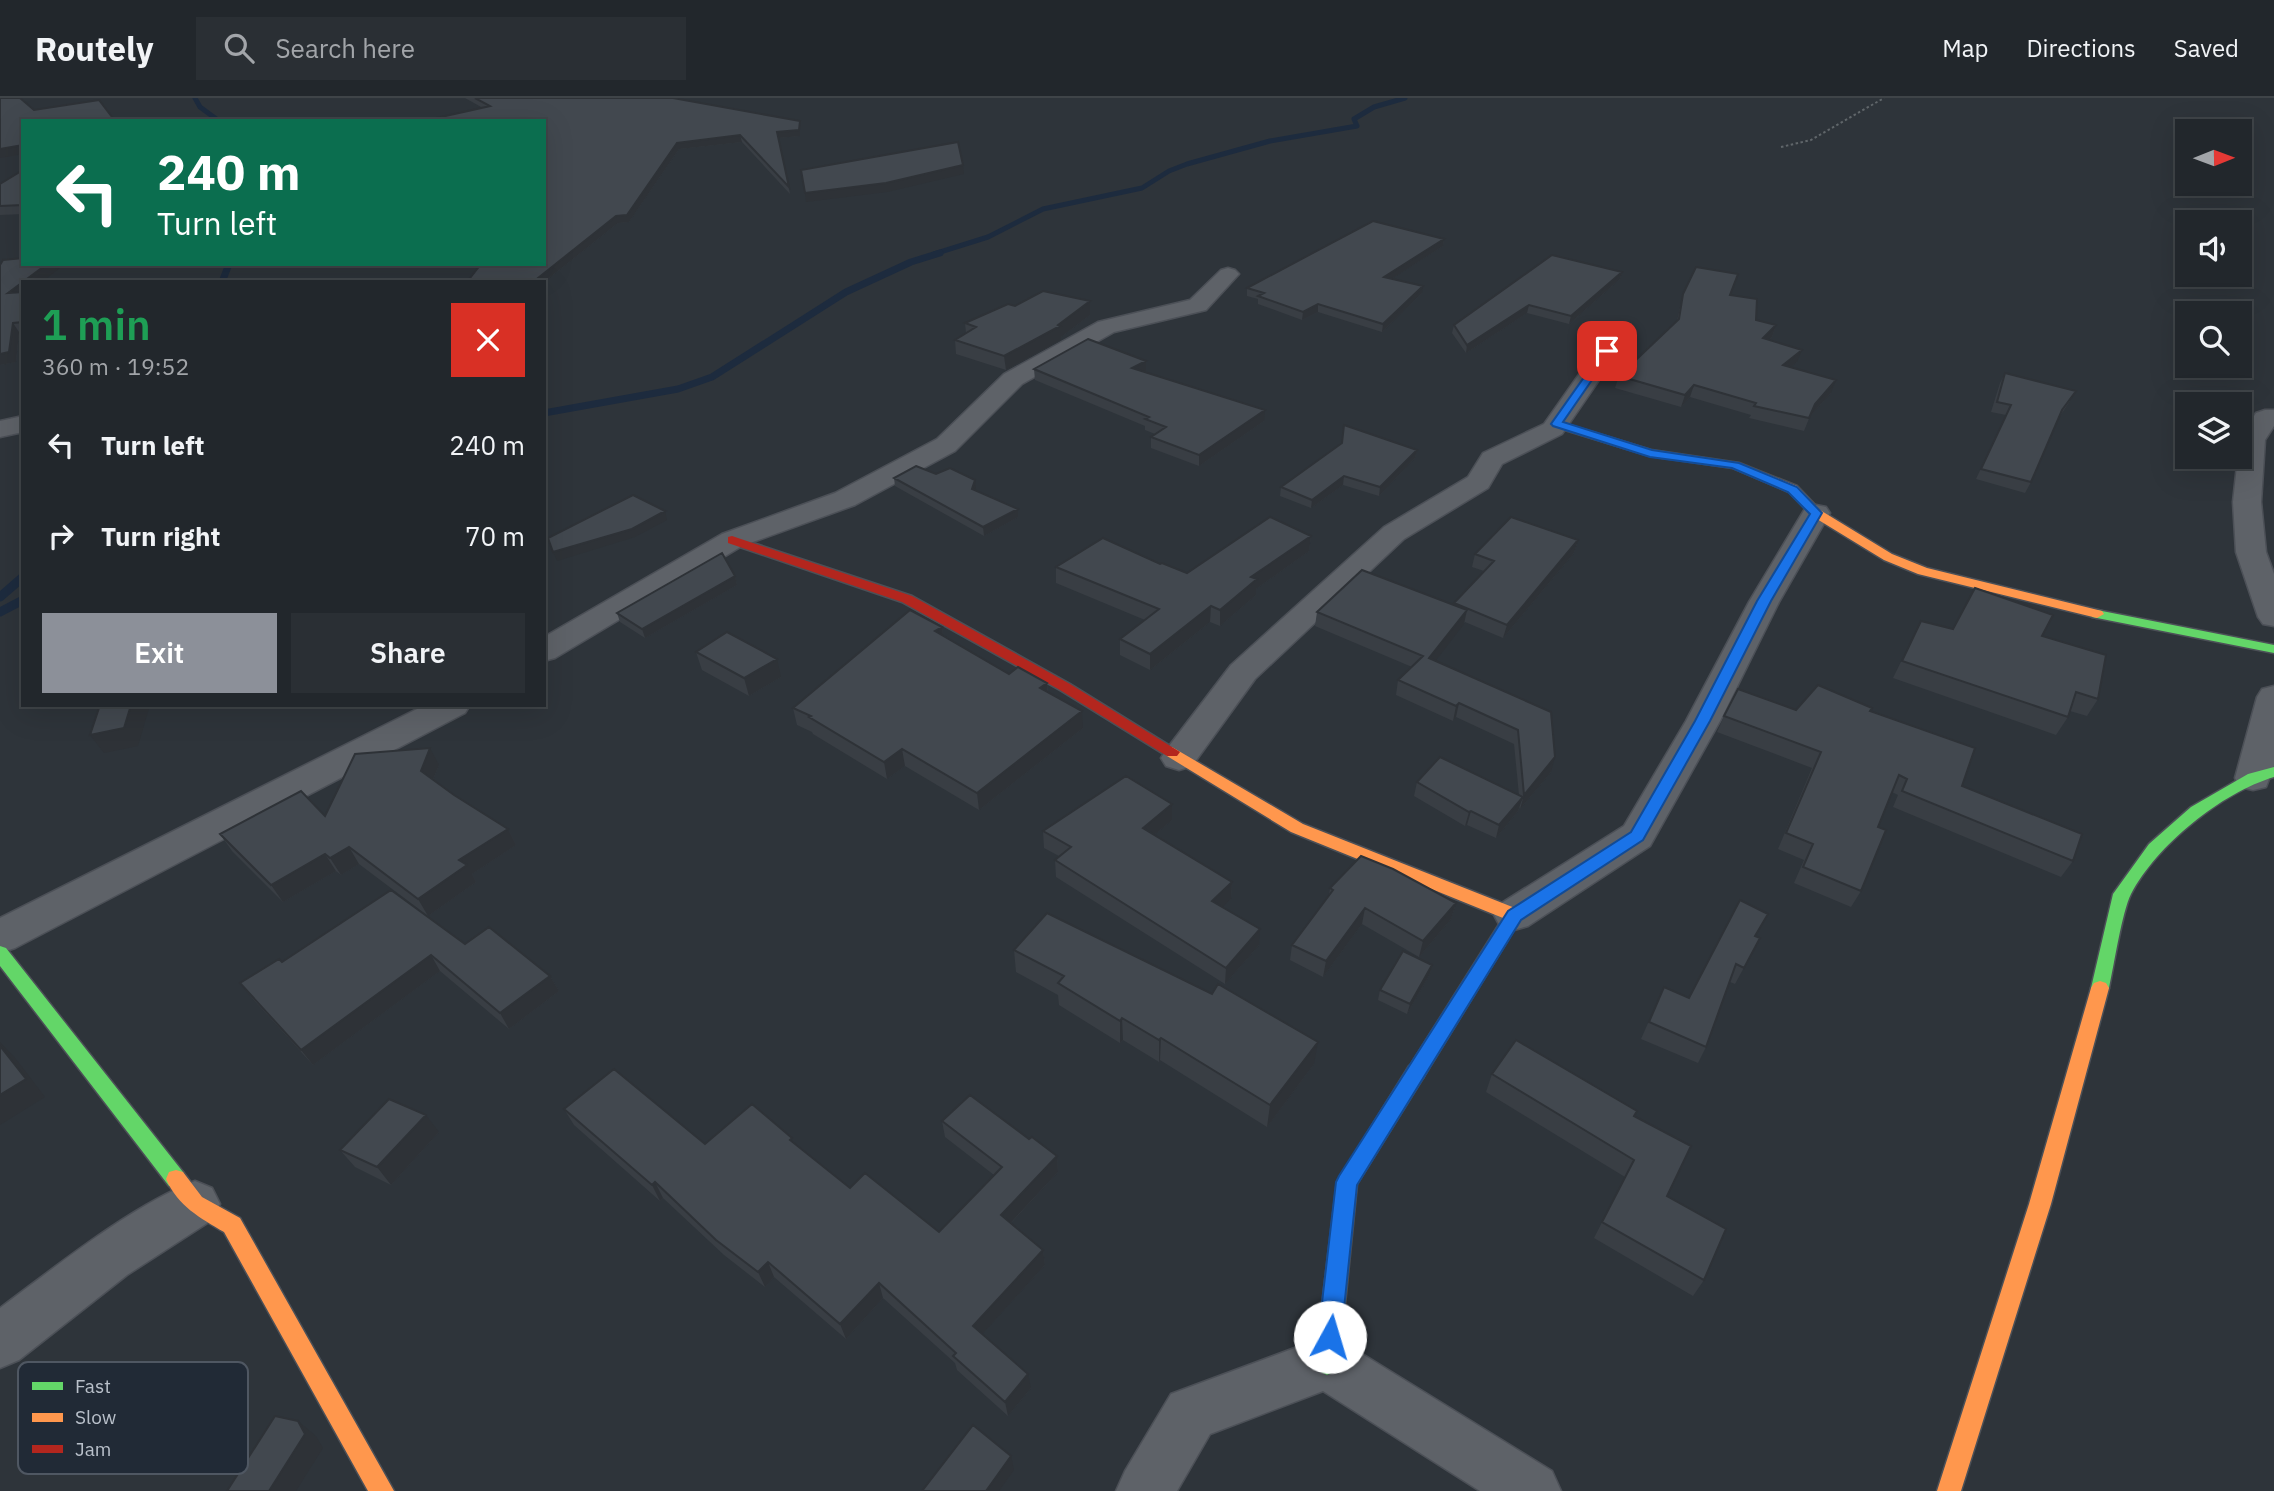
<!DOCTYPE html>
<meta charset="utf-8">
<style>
:root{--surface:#22272c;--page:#2a2f34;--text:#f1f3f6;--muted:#a2a5a9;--line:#3f4448;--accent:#8c9099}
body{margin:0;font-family:"IBM Plex Sans",sans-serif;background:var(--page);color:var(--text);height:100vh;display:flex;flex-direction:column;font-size:26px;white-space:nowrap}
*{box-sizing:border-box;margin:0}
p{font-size:23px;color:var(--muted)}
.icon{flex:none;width:38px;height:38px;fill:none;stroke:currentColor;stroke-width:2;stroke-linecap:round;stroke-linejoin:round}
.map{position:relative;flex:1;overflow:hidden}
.side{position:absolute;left:21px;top:182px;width:525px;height:427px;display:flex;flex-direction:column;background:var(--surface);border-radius:0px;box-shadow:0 7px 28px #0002,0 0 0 2px var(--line)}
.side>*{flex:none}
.top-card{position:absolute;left:21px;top:21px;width:525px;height:147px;border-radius:0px;box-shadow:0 7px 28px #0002,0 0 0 2px var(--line);background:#0b6e4f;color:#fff;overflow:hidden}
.needle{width:46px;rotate:89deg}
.fabs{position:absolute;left:2175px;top:21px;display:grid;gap:14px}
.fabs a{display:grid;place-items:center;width:77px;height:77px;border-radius:0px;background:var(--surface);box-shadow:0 7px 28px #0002,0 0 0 2px var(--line);font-size:35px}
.pin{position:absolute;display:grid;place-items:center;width:60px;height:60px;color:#fff;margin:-30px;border-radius:14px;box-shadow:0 4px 10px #0006}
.me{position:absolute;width:77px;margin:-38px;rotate:6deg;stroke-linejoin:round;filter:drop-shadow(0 0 5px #0008)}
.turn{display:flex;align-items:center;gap:24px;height:147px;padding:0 21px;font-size:32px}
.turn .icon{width:91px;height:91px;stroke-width:2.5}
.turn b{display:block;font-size:49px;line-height:60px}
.round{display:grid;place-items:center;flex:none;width:74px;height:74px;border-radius:0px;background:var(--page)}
.overview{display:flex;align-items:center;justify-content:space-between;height:119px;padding:0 21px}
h1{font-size:42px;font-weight:600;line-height:52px;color:#1e9e55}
.primary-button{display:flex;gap:14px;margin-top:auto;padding:14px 21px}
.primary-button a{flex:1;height:80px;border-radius:0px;background:var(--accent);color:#fff;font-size:28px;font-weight:600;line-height:80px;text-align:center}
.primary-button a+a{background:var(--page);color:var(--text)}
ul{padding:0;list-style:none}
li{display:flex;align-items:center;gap:21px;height:91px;padding:0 21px}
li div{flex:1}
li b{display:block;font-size:26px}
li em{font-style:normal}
header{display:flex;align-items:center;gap:42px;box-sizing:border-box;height:98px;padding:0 35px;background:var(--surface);border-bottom:2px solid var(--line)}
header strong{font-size:33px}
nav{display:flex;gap:38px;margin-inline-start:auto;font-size:24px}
.search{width:490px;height:63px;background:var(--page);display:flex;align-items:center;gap:18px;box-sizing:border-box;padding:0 24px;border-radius:0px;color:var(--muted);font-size:26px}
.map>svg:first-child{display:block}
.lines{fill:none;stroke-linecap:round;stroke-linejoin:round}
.stream-far2{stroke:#1d2b3e;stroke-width:5}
.stream-far1{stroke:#1d2b3e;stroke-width:7}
.stream{stroke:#1d2b3e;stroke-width:9}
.street-casing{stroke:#4c5057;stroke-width:3}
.fast-casing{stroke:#4c5057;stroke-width:3}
.slow-casing{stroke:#4c5057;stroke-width:3}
.jam-casing{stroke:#4c5057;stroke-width:3}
.path{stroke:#60666a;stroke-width:2;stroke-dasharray:2.5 2.5;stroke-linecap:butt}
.street{fill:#5e6268;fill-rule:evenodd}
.fast{fill:#63d668;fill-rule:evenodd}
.slow{fill:#ff974d;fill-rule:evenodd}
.jam{fill:#b3261e;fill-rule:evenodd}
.wall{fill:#393e44}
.shaded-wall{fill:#2e3237}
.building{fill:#42484f;stroke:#2e3237;stroke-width:2}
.route{fill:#1a73e8;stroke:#114b97;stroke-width:2}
.key{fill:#212a36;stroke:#4f5762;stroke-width:2}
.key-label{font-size:19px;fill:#b9c0ca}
</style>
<header>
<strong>Routely</strong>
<div class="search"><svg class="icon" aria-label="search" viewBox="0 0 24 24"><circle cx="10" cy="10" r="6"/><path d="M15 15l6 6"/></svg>Search here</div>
<nav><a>Map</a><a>Directions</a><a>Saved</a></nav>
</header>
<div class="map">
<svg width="2274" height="1393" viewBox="0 0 2274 1393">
<rect width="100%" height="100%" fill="#2e343a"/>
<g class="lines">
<path class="stream-far2" d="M195,0L200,9L219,23
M934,156L988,139L1043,111L1142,90L1169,73L1187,66L1270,43L1357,28L1354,21L1374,9L1405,0"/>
<path class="stream-far1" d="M222,184L229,166
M544,315L678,291L712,279L846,194L911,164L940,155"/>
<path class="stream" d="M0,499L23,479
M0,514L23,502"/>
<defs>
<path id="street" d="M1228,170L1235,172L1239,176L1206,212L1114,234L1022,286L955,353L855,407L742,448L555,560L544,563V539L722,436L835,395L937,341L1004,276L1098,224L1190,202L1221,172Z
M1607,246L1615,248L1619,253L1562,336L1502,366L1488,390L1404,441L1255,581L1192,668L1179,672L1166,668L1161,660L1166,652L1231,567L1384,429L1468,379L1483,355L1544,326L1599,248Z
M2265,312H2274V328L2265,342L2261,404L2266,454L2274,476V528L2263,526L2258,519L2236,454L2233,404L2240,340L2256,315Z
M23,318V334L0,339V323Z
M1816,407L1826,409L1830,415L1779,504L1720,623L1650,748L1528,828L1514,832L1500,828L1494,817L1500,806L1624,728L1686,623L1749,504L1806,409Z
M2274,588V668L2266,689L2253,692L2240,689L2235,680L2257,599L2262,591Z
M425,607H470L465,615L15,850L0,855V820Z
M195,1083L212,1090L220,1106L212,1122L127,1177L19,1262L0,1270V1210C57,1168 129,1109 195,1083Z
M1327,1238L1346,1246L1552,1373L1561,1393H1480L1323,1293L1210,1336L1177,1393H1116L1125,1373L1171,1296Z"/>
<path id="fast" d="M2097,512L2274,547V555L2092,519V513Z
M2274,669V679C2221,695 2157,747 2131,796C2122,814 2114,867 2109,890L2106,895L2100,897L2094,895L2091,890L2113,796L2149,746L2191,709L2248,676Z
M0,848L6,850L183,1074L186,1081L183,1088L176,1090L169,1088L0,868Z
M1416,966L1423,968L1426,974L1423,980L1357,1086L1339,1265L1335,1273L1327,1277L1319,1273L1315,1265L1337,1084L1409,968Z"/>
<path id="slow" d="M1556,323L1651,352L1739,365L1797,388L1820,412L1892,456L1927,470L2102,513L2104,516L2097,520L1918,476L1884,462L1812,418L1789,394L1733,370L1650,358L1552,328L1551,326Z
M1172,649L1303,726L1520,812L1523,817L1520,822L1423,980L1416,982L1409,980L1406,974L1503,820L1291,734L1167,658L1164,654L1167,650Z
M2100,883L2106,885L2109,890L2051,1106L1961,1393H1937L2029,1106L2091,890L2094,885Z
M176,1072L183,1074L202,1099L240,1120L394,1393H368L224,1134C200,1120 178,1108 166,1081L169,1074Z"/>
<path id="jam" d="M732,438L912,498L1070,586L1180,654L1177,658H1167L1060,592L902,504L728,445V439Z"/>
</defs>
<use href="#street" class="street-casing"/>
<use href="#fast" class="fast-casing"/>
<use href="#slow" class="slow-casing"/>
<use href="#jam" class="jam-casing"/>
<path class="path" d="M1781,49L1811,42L1884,0"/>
<use href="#street" class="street"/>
<use href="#fast" class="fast"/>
<use href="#slow" class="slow"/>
<use href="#jam" class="jam"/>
</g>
<path class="wall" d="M465,0H673L800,23V38L778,40L790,96L742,44L679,51L629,124L618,125L544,184H467L478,170H375L374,166H544V23H423L483,10Z
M23,72V116L0,117V86Z
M1444,141L1443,148L1391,181L1422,195L1382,234L1318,214L1302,222L1258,206V201L1247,198V190Z
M0,167L23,184V234H19L16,264L0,267Z
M1622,174L1620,181L1569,226L1527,215L1466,255L1452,235L1454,227Z
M1683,196L1731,197L1756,222L1776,227L1772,239L1769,242L1797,264L1790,269L1831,295L1810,318L1804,333L1749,320L1751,317L1690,299L1681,309L1615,290L1619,278L1677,223Z
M1015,208L1090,217L1061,239V242L1006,272L956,256L955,242L966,235L965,225Z
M1034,271L1146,273L1144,274L1264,323L1199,368L1151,350V339L1155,336L1145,332V328L1035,282Z
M2005,275L2070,303L2060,318L2031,384L2025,395L1976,381L2006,317L1991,314L2000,285Z
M1417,352L1415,360L1379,398L1343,387L1311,410L1280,398L1281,389Z
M936,376L976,391L975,393L1018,419L984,438L895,388L894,380Z
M1311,438L1309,453L1256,491V497L1220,528L1210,524L1150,572L1120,557V541L1145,522L1056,485V469L1160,466L1187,475Z
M1578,442L1574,455L1503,540L1465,524L1435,563L1551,614V674L1520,711V709L1518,713L1496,740L1467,727L1465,728L1414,698L1417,684L1519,697L1514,646L1456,619L1453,623L1396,597L1398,582L1412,569L1315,528L1317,514L1454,507L1484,473L1472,469L1475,456Z
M735,478L737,487L645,540L620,524L617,515Z
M1921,523L1952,531L2042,538L2098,601L2087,618L2070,613L2068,619L2056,637L1893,580Z
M942,529L943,537L1009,576L1047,585L1048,595L1083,630L979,712L905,668L887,681L813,636L812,634L797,627L793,610Z
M696,554L781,579L749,598L702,572Z
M1796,612L1871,613L1962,688L2073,763L2061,779L1893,709L1898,697L1892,694L1878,729L1861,793L1851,809L1794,785L1804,762L1778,751L1812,670L1717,634L1724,618Z
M439,667L433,682L454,697L508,731L516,747L472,776L476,784L428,818L359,766L341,777L336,773L283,804L232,753L220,736L325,718Z
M1172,706V722L1154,737L1232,784L1231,801L1222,809L1259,847L1225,886L1056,779L1055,762L1059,758L1044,750L1043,733Z
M1330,790L1456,805L1451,821L1419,859L1362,826L1323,879L1290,862L1292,847L1329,798Z
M1756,838L1760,840L1735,886L1730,884L1706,949L1698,965L1641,941L1664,889L1689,900Z
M465,846L550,878L559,893L509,931L440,873L313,967L252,900L240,885L282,864Z
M1014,852L1314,966L1267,1029L1160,962L1159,964L1123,942L1120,945L1059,907L1058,897L1016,874Z
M1432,867L1430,876L1407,916L1378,902L1380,892Z
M1492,976L1634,1018L1704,1182L1693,1198L1594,1140L1625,1079L1486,994Z
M564,1011L705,1046L794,1045L850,1090L939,1134L994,1077L945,1039L942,1023L1029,1041L1057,1058L1058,1074L1011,1125L1043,1152L1045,1167L982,1236L1031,1290L1008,1318L957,1272L955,1265L883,1200L846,1241L774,1179L765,1189L724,1157L663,1100L660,1103L574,1027Z
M439,1034L391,1087L355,1069L340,1052Z"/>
<path class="shaded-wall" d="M800,23V38L778,40L777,34Z
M740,37L742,44L679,51L629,124L618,125L544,184H533L677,45Z
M23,47V56L0,60V51Z
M963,67L964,76L887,94L806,104L805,95Z
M1444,141L1443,148L1382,187L1384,179Z
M47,166H65L42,184H24Z
M1622,174L1620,181L1569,226L1571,218Z
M23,184V198L8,195Z
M1423,188L1422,195L1382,234L1383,226Z
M1090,203V217L1061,239V242L1006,272L1004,258L1058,227Z
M1318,206V214L1302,222L1303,214Z
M1529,207L1527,215L1466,255L1467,247Z
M13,225L19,234L16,264L0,267V256Z
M1776,227L1772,239L1759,252L1763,240Z
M1802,252L1797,264L1778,279L1783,267Z
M1146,263V273L1132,281V270Z
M1836,282L1831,295L1810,318L1815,306Z
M1694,287L1690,299L1681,309L1685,297Z
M1265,312L1264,323L1199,368V357Z
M1417,352L1415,360L1379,398L1380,389Z
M1344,378L1343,387L1311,410L1312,402Z
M975,382L976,391L972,400V391Z
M1018,411V419L984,438L983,429Z
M665,413L667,422L635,439L557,463L553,454Z
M1311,438L1309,453L1256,491V497L1220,528V512L1251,479Z
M1578,442L1574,455L1503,540L1507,527Z
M735,478L737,487L645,540L642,531Z
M1211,508L1210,524L1150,572V556Z
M1467,512L1464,526L1427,574L1429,560Z
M942,529L944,545L935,533Z
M777,561L781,579L749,598L744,580Z
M1047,585L1048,601L1040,590Z
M1459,605L1456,619L1453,623L1456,608Z
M131,607H150L138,648L104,655L90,637Z
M1082,613L1083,630L979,712L977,695Z
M430,650L439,667L430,689L421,673Z
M902,651L905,668L887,681L884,664Z
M1555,659L1551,674L1520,711L1524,697Z
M1523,699L1518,713L1496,740L1499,727Z
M1172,706V722L1142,747L1143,730Z
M1471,713L1467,727L1465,728L1469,714Z
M508,731L516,747L472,776L476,784L428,818L418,801L459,762Z
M349,749L359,766L341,777L330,760Z
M325,756L336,773L283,804L271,787Z
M1232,784L1231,801L1211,820L1212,803Z
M1456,805L1451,821L1419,859L1423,843Z
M1365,810L1362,826L1323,879L1326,863Z
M1260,831L1259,847L1225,886L1226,870Z
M431,857L440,873L313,967L301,952Z
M1432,867L1430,876L1407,916L1410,906Z
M550,878L559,893L509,931L500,915Z
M1122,920L1123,942L1120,945V923Z
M1161,940L1160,962L1159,964V942Z
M0,944L16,961L45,999L0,1027Z
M1318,944L1314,966L1267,1029L1270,1007Z
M426,1017L439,1034L391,1087L377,1069Z
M1057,1058L1058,1074L1003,1133L1001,1117Z
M655,1084L663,1100L660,1103L652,1087Z
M1043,1152L1045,1167L976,1243L973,1228Z
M768,1164L774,1179L765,1189L758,1174Z
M879,1185L883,1200L846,1241L840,1226Z
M1028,1276L1031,1290L1008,1318L1005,1304Z
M298,1323L316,1338L323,1350L296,1393H269Z
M1011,1358L1014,1372L999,1393H986Z"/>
<path class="building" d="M0,0H20L34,12L99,2L115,23H23V47L0,51Z
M475,0H673L800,23L799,32L777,34L789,89L740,37L677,45L627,117L616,118L533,184H467L481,166H544V23H423L490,8Z
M958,44L963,67L886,85L805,95L801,72Z
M23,72V107L0,108V86Z
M1373,123L1444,141L1384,179L1423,188L1383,226L1318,206L1303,214L1258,198L1264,195L1247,190Z
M1552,157L1622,174L1571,218L1529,207L1467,247L1454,227Z
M23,160V166H47L8,195L23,194V224L13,225L9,254L0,256V167L3,162Z
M1696,169L1738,176L1730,197L1757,201L1756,222L1776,227L1763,240L1802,252L1783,267L1836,282L1815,306L1809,320L1754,308L1756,305L1694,287L1685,297L1619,278L1679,221L1683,196Z
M1043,193L1090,203L1058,227L1060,228L1004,258L955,242L976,229L965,225L1008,206L1015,208Z
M1088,241L1146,263L1132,270L1265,312L1199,357L1151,339L1166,329L1145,321L1149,319L1034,271Z
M2005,275L2076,293L2062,312L2031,384L1981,371L2011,307L1997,304Z
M1344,327L1417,352L1380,389L1344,378L1312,402L1281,389L1342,345Z
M916,368L936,376L950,370L975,382L972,391L1018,411L983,429L894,380Z
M633,397L665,413L632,431L553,454L548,440Z
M1270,419L1311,438L1251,479L1257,481L1220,512L1211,508L1150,556L1120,541L1159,511L1056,469L1103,440L1160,466L1162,465L1187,475Z
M1511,419L1578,442L1507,527L1454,505L1494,463L1475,456Z
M722,455L735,478L642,531L617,515Z
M1362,472L1467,512L1429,560L1551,614L1555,659L1524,697L1518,632L1459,605L1456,608L1398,582L1423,558L1317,514Z
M1975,490L2053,517L2042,538L2106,557L2098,601L2076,594L2068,619L1902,563L1921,523L1953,531Z
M910,512L942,529L935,533L1009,576L1018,569L1047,585L1040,590L1082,613L977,695L902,651L884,664L809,619L811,618L793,610Z
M727,534L777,561L744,580L696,554Z
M1818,587L1872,610L1870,613L1975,650L1962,688L2082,736L2073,763L1902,693L1907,681L1899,677L1878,729L1886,732L1861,793L1803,769L1813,746L1786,735L1821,654L1724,618L1738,591L1796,612Z
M100,607H131L124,630L90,637Z
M430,650L421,673L454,697L508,731L459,762L467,767L418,801L349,749L330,760L325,756L271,787L220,736L301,693L325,718L355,656Z
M1440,659L1523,699L1499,727L1471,713L1469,714L1417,684Z
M1126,678L1172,706L1143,730L1232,784L1212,803L1260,831L1226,870L1055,762L1071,749L1043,733Z
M1361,758L1393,771L1456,805L1423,843L1365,810L1326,863L1292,847L1333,792L1330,790Z
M391,792L465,846L489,829L550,878L500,915L431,857L301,952L240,885L279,861L282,864Z
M1740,802L1768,816L1755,838L1760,840L1744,870L1736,866L1706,949L1649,924L1664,889L1689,900Z
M1047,815L1212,896L1218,886L1318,944L1270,1007L1161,940L1159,942L1122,920L1120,923L1058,885L1064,878L1014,852Z
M1403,853L1432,867L1410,906L1380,892Z
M1516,942L1637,1013L1634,1018L1691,1048L1667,1098L1726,1131L1704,1182L1602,1124L1634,1062L1492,976Z
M0,948L26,981L0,997Z
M614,971L705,1046L752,1006L792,1040L790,1042L850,1090L865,1075L939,1134L1002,1069L942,1023L970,997L1029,1041L1032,1039L1057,1058L1001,1117L1043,1152L973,1228L1028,1276L1005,1304L953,1258L956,1255L879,1185L840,1226L768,1164L758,1174L716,1142L655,1084L652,1087L564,1011Z
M389,1001L426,1017L377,1069L340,1052Z
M275,1318L298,1323L305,1336L269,1393H227Z
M973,1327L1011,1358L986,1393H922Z"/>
<path class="route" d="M1604,251L1612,253L1563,324L1652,352L1739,365L1797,389L1822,415L1771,503L1710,623L1643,742L1521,822L1357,1087L1341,1239L1338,1247L1330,1251L1322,1247L1318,1239L1336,1084L1339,1078L1508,813L1631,734L1695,623L1757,503L1810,416L1788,394L1732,370L1650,359L1553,328L1551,326Z"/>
<rect x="18" y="1264" width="230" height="112" rx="10" class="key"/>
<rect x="32" y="1284" width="31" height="8" fill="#63d668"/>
<rect x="32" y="1315" width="31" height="9" fill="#ff974d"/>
<rect x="32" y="1347" width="31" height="8" fill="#b3261e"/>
<g class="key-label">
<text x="75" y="1295">Fast</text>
<text x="75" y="1326">Slow</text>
<text x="75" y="1358">Jam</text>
</g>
</svg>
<div class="fabs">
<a><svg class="needle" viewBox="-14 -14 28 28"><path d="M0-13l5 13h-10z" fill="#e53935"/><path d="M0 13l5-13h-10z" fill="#a2a5a9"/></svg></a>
<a><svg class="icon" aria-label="sound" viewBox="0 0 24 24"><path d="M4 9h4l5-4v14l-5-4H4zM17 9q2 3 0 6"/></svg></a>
<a><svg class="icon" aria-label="search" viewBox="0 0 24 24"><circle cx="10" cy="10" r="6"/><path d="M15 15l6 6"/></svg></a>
<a><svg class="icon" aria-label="layers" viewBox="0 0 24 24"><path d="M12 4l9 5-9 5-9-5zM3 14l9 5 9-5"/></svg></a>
</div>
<div class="pin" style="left:1607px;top:253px;background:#d93025"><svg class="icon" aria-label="arrive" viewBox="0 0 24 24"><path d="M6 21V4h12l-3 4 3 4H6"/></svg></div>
<svg class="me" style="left:1330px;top:1239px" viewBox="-20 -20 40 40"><circle r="19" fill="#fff"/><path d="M0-13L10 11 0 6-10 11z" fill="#1a73e8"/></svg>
<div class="top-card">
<div class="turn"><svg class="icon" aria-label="left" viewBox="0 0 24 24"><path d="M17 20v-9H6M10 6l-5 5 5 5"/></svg><div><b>240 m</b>Turn left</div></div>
</div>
<section class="side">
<div class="overview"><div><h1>1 min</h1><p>360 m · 19:52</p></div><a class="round" style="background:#d93025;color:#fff"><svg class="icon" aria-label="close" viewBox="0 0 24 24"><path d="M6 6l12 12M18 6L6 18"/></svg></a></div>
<ul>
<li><svg class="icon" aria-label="left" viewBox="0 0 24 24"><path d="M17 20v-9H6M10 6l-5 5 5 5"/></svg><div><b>Turn left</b></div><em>240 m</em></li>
<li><svg class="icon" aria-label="right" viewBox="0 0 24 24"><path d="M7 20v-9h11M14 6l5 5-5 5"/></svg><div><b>Turn right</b></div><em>70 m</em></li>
</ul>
<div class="primary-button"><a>Exit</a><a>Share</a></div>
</section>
</div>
